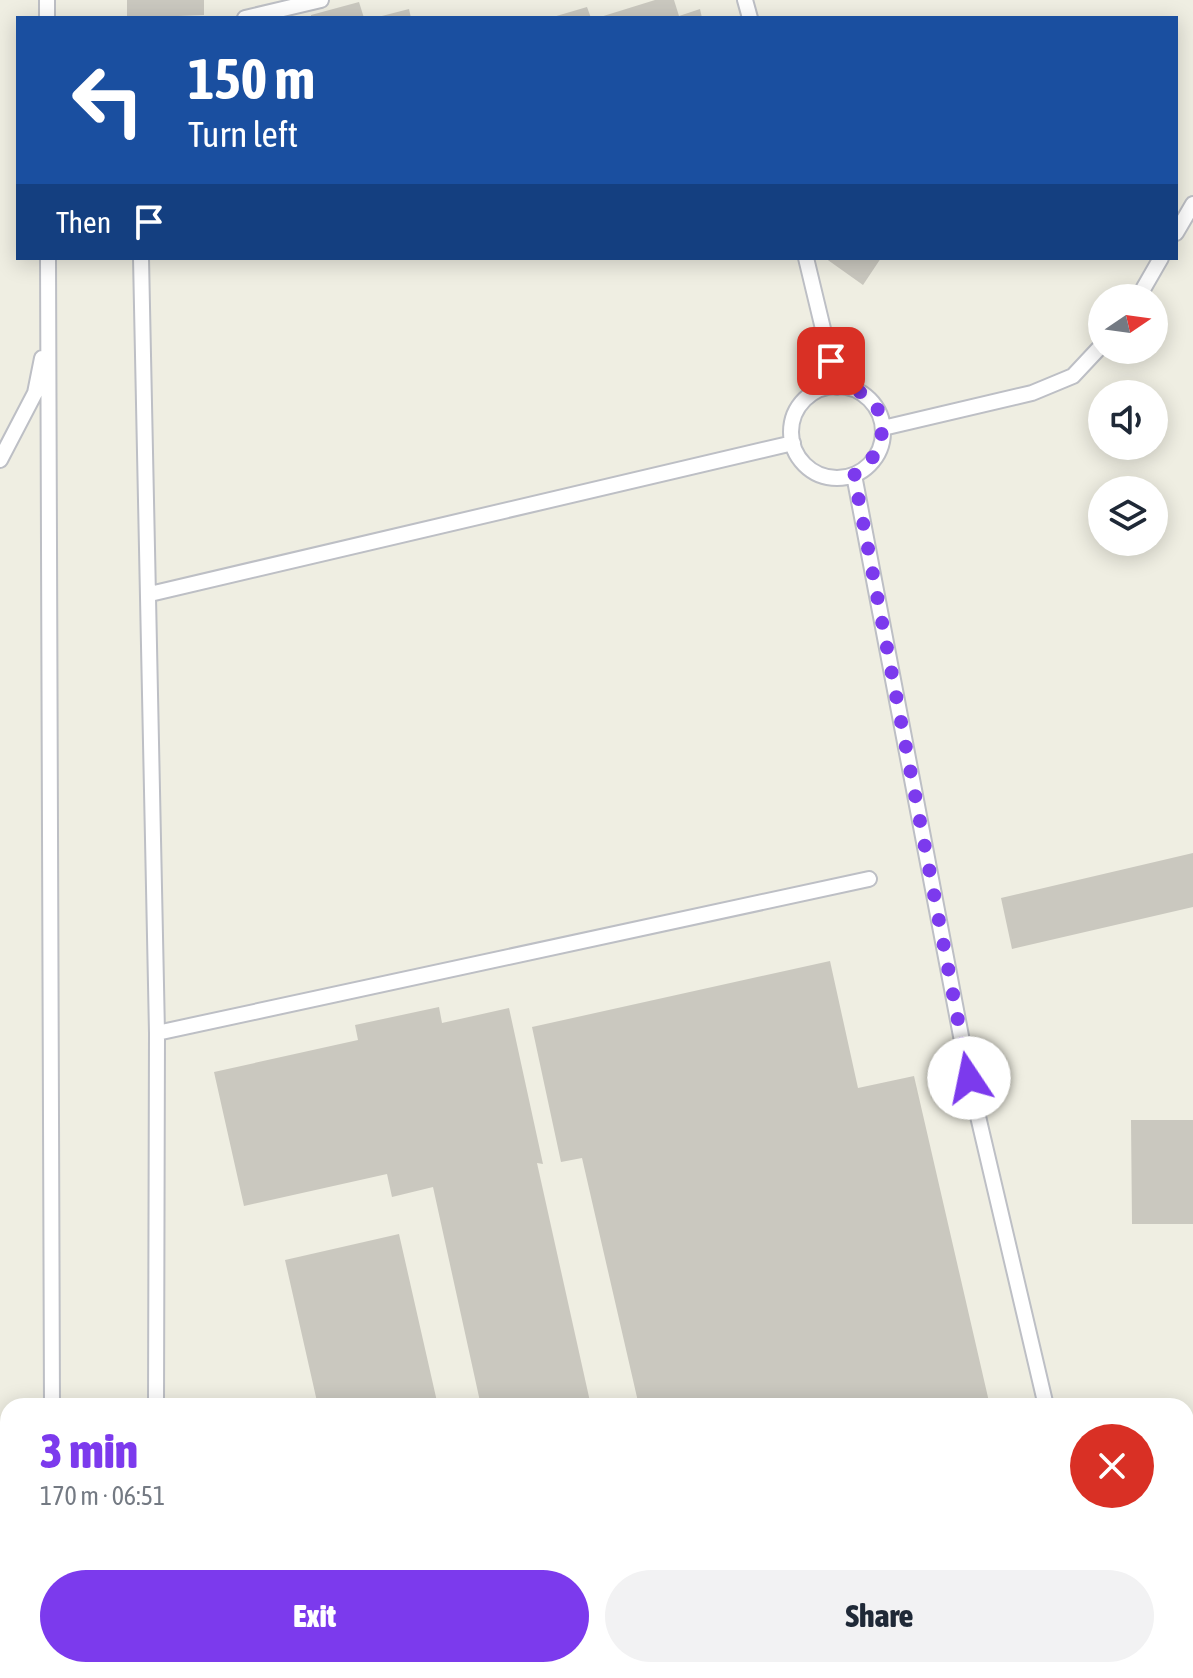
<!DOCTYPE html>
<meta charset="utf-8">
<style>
:root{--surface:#fff;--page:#f2f2f3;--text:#1f2937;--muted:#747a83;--accent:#7c3aed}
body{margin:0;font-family:"Asap Condensed",sans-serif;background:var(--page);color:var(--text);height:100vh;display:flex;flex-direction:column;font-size:30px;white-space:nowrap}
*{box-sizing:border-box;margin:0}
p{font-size:26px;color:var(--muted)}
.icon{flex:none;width:44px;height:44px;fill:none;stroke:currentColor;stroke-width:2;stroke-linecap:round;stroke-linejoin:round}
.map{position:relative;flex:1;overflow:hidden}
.panel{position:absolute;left:0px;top:1398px;width:1194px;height:280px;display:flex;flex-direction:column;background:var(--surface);border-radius:24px 24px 0 0;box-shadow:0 4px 20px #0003}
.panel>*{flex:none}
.guide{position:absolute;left:16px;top:16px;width:1162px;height:244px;border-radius:0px;box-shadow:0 4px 20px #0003;background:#1a4fa0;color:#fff;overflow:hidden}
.needle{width:52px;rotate:77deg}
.fabs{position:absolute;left:1088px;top:284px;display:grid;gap:16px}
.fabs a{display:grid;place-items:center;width:80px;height:80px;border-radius:50%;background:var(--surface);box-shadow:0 4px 20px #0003;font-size:40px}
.pin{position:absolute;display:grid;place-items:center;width:68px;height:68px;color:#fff;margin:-34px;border-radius:16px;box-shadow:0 4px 12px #0006}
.me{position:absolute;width:88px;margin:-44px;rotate:349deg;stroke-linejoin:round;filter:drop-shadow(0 0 6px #0008)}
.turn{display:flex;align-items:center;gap:28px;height:168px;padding:0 40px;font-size:36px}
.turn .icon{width:104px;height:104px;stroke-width:2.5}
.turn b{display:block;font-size:56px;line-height:68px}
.then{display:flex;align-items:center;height:76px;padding:0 40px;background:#0003;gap:16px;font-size:30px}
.round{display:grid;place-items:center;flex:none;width:84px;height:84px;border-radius:42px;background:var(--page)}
.overview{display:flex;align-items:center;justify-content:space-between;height:136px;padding:0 40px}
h1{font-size:48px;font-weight:800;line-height:60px;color:var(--accent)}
.button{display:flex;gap:16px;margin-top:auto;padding:16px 40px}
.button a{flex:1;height:92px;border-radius:48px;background:var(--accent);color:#fff;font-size:32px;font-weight:800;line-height:92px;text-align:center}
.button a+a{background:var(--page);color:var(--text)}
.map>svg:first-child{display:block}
.building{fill:#cac8bf}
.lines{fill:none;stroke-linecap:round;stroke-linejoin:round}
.lane-casing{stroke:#bdbfc5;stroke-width:18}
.lane{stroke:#fff;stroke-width:14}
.route{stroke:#7c3aed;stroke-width:14;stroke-dasharray:0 25.2}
</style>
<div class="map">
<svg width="1193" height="1678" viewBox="0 0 1193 1678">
<rect width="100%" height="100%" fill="#efeee2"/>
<path class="building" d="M127,0H204V15L127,18Z
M655,0H674L679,16L700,9L702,18H597Z
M359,2L364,18H311V15Z
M587,7L591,18H554L553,17Z
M409,9L411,18H378V17Z
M825,258H881L863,285Z
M1193,853V907L1012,949L1001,898Z
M830,961L858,1088L914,1076L990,1406H639L582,1158L561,1162L532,1027Z
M439,1007L442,1023L509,1008L543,1164L537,1163L591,1406H481L433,1187L392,1197L387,1174L244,1206L214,1072L358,1040L355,1025Z
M1131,1120H1193V1224H1132Z
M399,1234L438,1406H318L285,1260Z
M1193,1478V1620L1186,1622V1480Z
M666,1670H931L932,1673L917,1678H669Z
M950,1670H992V1671L952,1678Z"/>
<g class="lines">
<defs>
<path id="lane" d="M47,0V18
M745,0L750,18
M245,18L321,0
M1176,233L1193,204
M48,258L52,1406
M141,258L157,1033L156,1406
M806,258L837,387
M1138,298L1161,258
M791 432a46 46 0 1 1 92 0a46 46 0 1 1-92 0Z
M883,428L1032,393L1073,376L1102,345
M0,460L35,393L42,358
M854,475L969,1078L1046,1406
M150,594L793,443
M157,1033L869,879
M53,1670V1678
M484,1670L486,1678
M1108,1670L1110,1678
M156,1678V1670"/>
</defs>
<use href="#lane" class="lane-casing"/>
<use href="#lane" class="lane"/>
</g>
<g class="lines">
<path class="route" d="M831,361L837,387C891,388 896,449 854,475L969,1078"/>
</g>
</svg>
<div class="fabs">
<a><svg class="needle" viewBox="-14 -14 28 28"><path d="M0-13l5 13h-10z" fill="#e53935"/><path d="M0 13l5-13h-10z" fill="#747a83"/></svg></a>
<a><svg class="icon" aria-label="sound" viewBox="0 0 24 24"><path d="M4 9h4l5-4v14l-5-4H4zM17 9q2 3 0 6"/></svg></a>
<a><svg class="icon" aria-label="layers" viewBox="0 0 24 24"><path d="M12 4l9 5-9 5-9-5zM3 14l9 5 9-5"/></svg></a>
</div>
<div class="pin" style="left:831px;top:361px;background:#d93025"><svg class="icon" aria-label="arrive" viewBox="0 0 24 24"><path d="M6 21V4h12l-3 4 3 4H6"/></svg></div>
<svg class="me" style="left:969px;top:1078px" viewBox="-20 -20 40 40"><circle r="19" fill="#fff"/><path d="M0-13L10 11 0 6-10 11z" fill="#7c3aed"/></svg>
<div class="guide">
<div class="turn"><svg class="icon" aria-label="left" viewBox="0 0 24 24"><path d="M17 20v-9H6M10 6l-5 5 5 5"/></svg><div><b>150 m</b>Turn left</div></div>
<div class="then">Then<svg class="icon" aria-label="arrive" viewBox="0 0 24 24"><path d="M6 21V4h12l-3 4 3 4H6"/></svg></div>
</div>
<section class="panel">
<div class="overview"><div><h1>3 min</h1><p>170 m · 06:51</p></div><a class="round" style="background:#d93025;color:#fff"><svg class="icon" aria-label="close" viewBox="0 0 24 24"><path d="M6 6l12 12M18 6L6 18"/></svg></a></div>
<div class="button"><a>Exit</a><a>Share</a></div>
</section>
</div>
